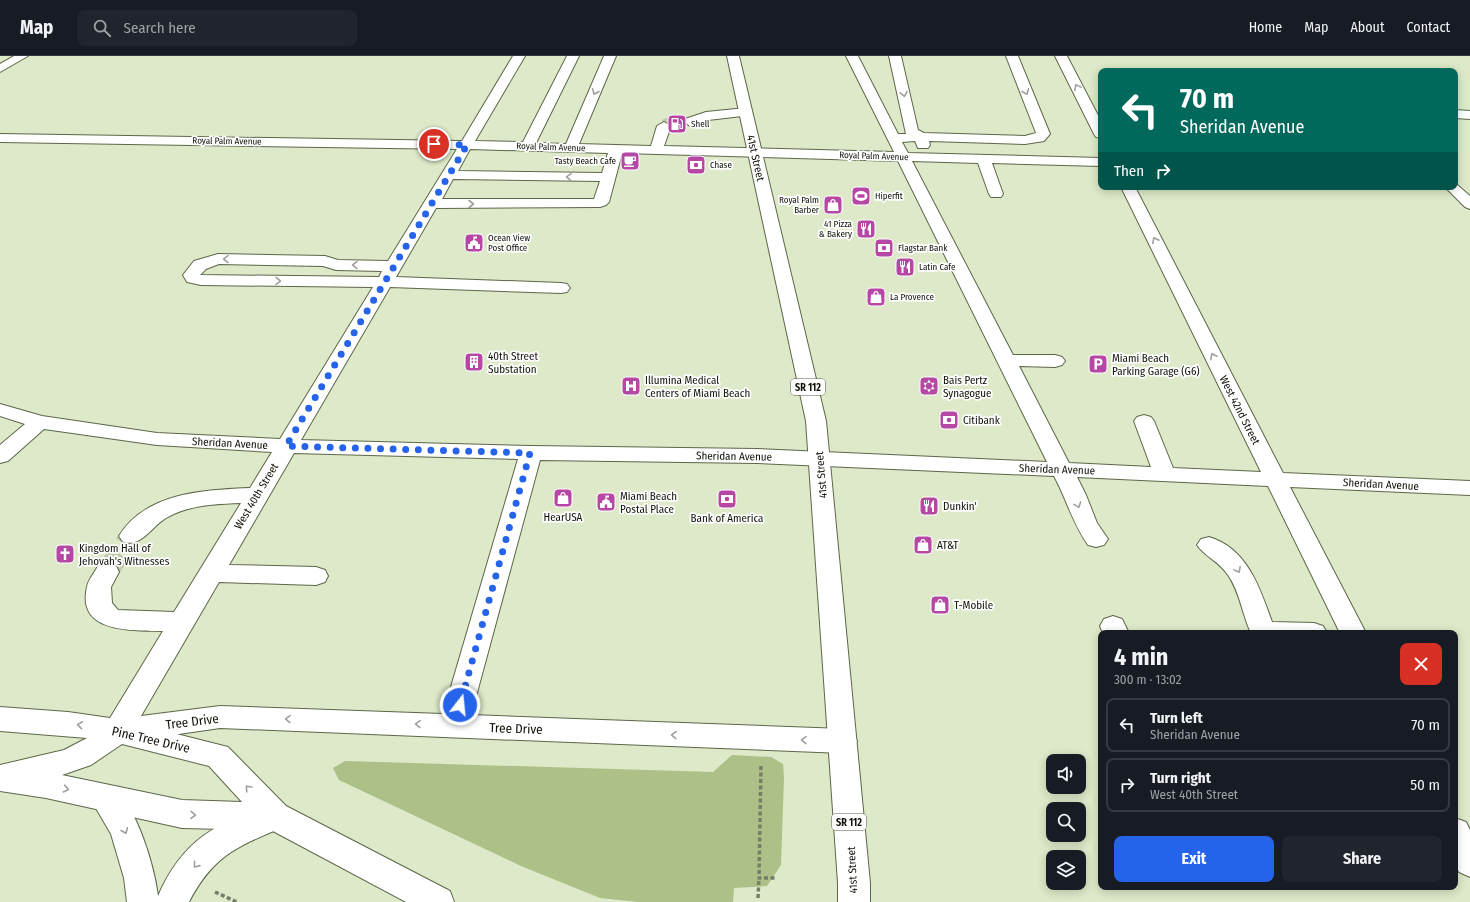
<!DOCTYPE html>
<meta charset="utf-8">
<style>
:root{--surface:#171b24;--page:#20242c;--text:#f1f3f6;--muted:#9ea1a6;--line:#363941;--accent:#2563eb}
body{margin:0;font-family:"Fira Sans Condensed",sans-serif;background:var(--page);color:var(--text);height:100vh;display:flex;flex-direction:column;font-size:15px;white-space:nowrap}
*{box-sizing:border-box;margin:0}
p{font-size:13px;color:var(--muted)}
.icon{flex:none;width:22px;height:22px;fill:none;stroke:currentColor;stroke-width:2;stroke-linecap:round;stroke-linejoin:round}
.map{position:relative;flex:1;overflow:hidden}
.drawer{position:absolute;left:1098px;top:574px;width:360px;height:260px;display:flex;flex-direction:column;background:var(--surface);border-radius:8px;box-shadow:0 2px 10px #0003}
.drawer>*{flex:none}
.guide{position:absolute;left:1098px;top:12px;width:360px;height:122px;border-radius:8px;box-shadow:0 2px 10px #0003;background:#00695c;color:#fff;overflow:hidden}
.fabs{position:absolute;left:1046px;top:698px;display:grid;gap:8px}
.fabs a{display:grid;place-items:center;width:40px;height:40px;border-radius:8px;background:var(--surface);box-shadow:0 2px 10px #0003;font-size:20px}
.pin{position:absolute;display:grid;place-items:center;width:34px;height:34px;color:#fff;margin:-17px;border:2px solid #fff;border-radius:50%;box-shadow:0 1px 4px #0007}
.me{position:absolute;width:44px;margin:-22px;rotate:16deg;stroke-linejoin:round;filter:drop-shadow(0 0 3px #0008)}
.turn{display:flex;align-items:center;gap:14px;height:84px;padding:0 16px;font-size:18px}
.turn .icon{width:52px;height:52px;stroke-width:2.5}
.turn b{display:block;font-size:28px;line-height:34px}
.then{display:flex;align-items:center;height:38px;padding:0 16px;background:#0003;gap:8px;font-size:15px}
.round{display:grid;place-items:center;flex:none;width:42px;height:42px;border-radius:8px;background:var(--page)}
.headline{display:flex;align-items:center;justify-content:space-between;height:68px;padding:0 16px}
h1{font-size:24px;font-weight:700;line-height:30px}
.action{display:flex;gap:8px;margin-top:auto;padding:8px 16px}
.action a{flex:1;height:46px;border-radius:8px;background:var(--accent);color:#fff;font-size:16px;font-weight:700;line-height:46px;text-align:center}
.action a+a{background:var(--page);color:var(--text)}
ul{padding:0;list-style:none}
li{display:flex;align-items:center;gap:12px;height:54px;margin:0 8px 6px;padding:0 8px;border:2px solid var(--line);border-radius:8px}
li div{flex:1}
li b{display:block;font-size:15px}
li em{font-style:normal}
header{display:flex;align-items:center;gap:24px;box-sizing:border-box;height:56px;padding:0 20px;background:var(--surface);border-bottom:1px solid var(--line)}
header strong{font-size:19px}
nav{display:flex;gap:22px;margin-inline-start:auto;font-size:14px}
.search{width:280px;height:36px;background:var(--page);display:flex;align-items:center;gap:10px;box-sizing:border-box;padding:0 14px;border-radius:8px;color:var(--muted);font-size:15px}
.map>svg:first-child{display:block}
.green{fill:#adc088}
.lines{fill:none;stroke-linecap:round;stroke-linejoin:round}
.minor-tunnel-far1{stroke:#bec9ab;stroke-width:13;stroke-dasharray:13 6;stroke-linecap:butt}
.minor-tunnel{stroke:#bec9ab;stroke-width:22;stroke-dasharray:22 11;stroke-linecap:butt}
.minor-casing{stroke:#5c6749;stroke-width:2}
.major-casing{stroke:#5c6749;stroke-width:2}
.path{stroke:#767e68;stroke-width:3.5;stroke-dasharray:4 2.5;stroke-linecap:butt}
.minor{fill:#fff;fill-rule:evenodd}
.major{fill:#fff;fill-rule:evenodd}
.oneway{stroke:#9fa09c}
.route{stroke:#2563eb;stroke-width:7;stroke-dasharray:0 12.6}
.labels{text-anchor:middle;stroke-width:3.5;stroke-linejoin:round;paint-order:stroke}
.far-poi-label{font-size:9px;fill:#0e1207;stroke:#fff;text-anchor:start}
.far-street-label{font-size:9px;fill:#0e1207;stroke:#fff}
.shield{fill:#fff;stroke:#565951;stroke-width:1}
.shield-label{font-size:10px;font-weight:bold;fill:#0e1207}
.street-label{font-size:11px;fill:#0e1207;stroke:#fff}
.poi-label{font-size:11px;fill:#0e1207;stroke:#fff;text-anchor:start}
.near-street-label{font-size:13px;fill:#0e1207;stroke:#fff}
</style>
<header>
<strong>Map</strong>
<div class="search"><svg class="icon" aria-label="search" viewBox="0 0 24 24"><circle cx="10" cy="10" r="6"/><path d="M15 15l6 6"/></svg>Search here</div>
<nav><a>Home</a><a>Map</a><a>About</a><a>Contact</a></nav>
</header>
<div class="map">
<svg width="1470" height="846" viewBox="0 0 1470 846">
<rect width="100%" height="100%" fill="#dde9c8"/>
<path class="green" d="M732,699L771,701L783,708L784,721L781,809L767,830L734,832L733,846H638L600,842L521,810L339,724L333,712L345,705L713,716Z"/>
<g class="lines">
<path class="minor-tunnel-far1" d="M664,70L682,64"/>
<path class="minor-tunnel" d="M107,516L131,480"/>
<defs>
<path id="minor" d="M14,0H28L0,16V8Z
M513,0H525L475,85L523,86L567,0H579L536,87L566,88L604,0H616L579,88L651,90L657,70L664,66L671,70L664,90L894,96L846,0H858L898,78H906L889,0H901L918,74L924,77L1025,80L1036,77L1006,0H1018L1050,78L1044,85L1025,88L929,85L930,89L928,92H918L915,85L902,86L908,97L1101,102V110L992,107L1003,138L1001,141H991L989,138L978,107L912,105L1013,299H1055L1062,301L1065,305L1062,309L1055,311L1019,310L1069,407L1151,411L1134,365L1137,361L1144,359L1151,361L1154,365L1173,412L1261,416L1121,131H1135L1283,417L1470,425V439L1290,431L1366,577H1340L1268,430L1077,421L1086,439L1097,467L1108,483L1104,489L1096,491L1088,489C1072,466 1067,444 1054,420L757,407L540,404L471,659L843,673L853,677L857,685L853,693L843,697L220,672L117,687L107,683L103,675L107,667L163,575C134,574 76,578 87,531C88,524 95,516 98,510L107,507L116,510L119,516L111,531L112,547L118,554L174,556L241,447C215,448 188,449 166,462C150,472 142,491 123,486L119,480C146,436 205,434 250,432L272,396L157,389L44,373L8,405L0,407V389L25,368L0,360V348L42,360L157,377L280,383L373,231L201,229L187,226L183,219L194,205L218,198L325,200L338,204L388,205L457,93L0,86V78L462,85ZM470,93L608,97L602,117L458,115ZM622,97L898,105L1047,406L757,393L531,390L301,384L390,231L561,237L567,236L570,232L567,228L561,227L396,221L436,152L600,151L606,149L609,146ZM453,123L600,125L594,143H442ZM219,208L323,210L336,214L382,215L379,221L200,219L206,213ZM294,397L518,403L443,658L220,650L141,660L219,526L316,529L325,526L328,520L325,514L316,511L229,509Z
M1055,0H1067L1101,65V82L1096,81L1094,78Z
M746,52L751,53L752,56L751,59L708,64L690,70L684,66L685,63L706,56Z
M1455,54L1470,55V63L1455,62Z
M1455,127L1470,140V153L1465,151L1445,131H1455Z
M1209,481C1247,492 1260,532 1272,566L1314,567L1323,570L1327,577H1251C1242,558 1240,536 1228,519C1219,505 1204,500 1197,489L1201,483Z
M1113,560L1122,563L1129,577H1103L1100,570L1104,563Z
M105,729C109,730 114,731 116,734C138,756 154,809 158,840C183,783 216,768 270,748L281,752L285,762L281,772C236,791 213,800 189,846H127L124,822L111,778L90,742L94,733Z
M1455,762L1466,766L1470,774V821L1459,816L1455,808Z"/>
<path id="major" d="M727,0H739L826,365L870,827V846H838V827L806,365Z
M0,651L68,656L117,663L228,691L286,750L450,835L454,846H406L271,774L182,772L46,742L0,735V709L64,694L87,682L0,675ZM122,688L209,710L242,746L182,744L62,719L91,709Z"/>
</defs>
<use href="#minor" class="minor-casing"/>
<use href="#major" class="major-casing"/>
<path class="path" d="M761,710L759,822H775
M215,836L237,846
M758,842L759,822"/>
<use href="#minor" class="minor"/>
<use href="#major" class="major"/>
</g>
<defs><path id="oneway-chevron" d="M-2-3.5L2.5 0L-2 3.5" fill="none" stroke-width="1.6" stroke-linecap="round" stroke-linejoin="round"/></defs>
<g class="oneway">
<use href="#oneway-chevron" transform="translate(1077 31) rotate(-118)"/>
<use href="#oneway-chevron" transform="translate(595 36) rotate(113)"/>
<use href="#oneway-chevron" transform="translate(1026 36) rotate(68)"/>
<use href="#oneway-chevron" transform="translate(904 38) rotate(78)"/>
<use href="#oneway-chevron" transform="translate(569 121) rotate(-179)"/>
<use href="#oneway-chevron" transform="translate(471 148)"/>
<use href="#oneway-chevron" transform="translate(1155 184) rotate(-117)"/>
<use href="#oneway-chevron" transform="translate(226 203) rotate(-179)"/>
<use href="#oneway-chevron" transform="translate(355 209) rotate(-179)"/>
<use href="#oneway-chevron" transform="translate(278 225) rotate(1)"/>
<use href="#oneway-chevron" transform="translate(1213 300) rotate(-117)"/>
<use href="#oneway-chevron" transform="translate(1078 449) rotate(70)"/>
<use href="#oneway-chevron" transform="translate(1238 514) rotate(62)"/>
<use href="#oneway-chevron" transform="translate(288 663) rotate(-178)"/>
<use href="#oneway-chevron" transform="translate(418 668) rotate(-177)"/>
<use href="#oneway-chevron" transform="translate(80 669) rotate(-172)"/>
<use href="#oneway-chevron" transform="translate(674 679) rotate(-178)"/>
<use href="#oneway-chevron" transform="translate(804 684) rotate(-178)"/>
<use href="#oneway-chevron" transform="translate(248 732) rotate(-133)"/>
<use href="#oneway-chevron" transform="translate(66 733) rotate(12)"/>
<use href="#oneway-chevron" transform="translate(193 759) rotate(1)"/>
<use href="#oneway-chevron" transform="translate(125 775) rotate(67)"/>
<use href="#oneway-chevron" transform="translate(196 809) rotate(129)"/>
</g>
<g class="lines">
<path class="route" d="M434,88L467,89L286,390L530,397L460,649"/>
</g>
<defs>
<symbol id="fuel-square" viewBox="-11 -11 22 22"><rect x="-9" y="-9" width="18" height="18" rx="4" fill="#b647a5" stroke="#fff"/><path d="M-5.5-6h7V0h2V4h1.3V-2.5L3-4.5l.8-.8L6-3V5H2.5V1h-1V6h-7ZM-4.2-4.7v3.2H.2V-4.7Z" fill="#fff"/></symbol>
<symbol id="cafe-square" viewBox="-11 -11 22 22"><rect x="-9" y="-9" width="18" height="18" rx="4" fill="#b647a5" stroke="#fff"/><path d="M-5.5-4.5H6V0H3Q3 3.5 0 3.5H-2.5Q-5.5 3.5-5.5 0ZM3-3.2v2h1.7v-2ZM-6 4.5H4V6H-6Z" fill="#fff"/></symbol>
<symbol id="bank-square" viewBox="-11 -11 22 22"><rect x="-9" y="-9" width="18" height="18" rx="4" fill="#b647a5" stroke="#fff"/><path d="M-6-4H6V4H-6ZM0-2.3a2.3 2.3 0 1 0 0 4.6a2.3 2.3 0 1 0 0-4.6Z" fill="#fff"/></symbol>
<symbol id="stadium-square" viewBox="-11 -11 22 22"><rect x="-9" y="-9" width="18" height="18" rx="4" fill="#b647a5" stroke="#fff"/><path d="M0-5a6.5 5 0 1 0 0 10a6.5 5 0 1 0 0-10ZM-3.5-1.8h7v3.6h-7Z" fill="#fff"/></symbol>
<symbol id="shop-square" viewBox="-11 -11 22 22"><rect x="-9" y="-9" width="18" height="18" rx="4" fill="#b647a5" stroke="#fff"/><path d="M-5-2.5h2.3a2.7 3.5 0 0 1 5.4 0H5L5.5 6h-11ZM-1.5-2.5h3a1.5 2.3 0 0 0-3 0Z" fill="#fff"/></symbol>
<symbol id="restaurant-square" viewBox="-11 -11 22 22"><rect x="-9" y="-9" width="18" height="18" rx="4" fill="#b647a5" stroke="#fff"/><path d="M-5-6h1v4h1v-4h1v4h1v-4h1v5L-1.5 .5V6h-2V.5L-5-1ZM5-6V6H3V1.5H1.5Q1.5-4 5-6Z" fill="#fff"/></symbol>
<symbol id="civic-square" viewBox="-11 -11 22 22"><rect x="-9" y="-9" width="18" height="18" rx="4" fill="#b647a5" stroke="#fff"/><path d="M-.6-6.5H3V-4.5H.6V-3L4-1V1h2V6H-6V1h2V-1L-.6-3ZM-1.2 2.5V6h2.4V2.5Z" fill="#fff"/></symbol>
<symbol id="building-square" viewBox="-11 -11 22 22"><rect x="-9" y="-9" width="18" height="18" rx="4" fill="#b647a5" stroke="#fff"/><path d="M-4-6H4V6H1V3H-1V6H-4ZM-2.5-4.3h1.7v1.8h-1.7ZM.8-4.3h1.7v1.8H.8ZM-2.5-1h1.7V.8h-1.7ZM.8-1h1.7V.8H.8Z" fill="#fff"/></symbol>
<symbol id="parking-square" viewBox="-11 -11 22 22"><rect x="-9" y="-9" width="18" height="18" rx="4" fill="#b647a5" stroke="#fff"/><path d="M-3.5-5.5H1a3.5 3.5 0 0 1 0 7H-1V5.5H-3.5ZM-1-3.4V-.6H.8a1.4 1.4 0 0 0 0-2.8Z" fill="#fff"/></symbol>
<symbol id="hospital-square" viewBox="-11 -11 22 22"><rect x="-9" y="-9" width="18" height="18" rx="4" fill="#b647a5" stroke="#fff"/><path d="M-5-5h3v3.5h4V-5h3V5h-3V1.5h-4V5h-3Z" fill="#fff"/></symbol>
<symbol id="synagogue-square" viewBox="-11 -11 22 22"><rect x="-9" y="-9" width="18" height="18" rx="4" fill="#b647a5" stroke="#fff"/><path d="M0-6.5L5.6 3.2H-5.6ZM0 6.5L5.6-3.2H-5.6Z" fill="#fff"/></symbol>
<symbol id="church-square" viewBox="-11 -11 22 22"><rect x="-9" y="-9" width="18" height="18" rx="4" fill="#b647a5" stroke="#fff"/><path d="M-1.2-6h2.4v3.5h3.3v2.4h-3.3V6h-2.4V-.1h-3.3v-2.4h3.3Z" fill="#fff"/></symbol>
</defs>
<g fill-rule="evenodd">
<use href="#fuel-square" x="666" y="57" width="22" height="22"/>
<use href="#cafe-square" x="619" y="94" width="22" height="22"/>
<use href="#bank-square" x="685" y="98" width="22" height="22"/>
<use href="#stadium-square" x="850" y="129" width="22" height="22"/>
<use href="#shop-square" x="822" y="138" width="22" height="22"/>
<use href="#restaurant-square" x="855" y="162" width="22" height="22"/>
<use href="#civic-square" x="463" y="176" width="22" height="22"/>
<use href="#bank-square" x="873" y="181" width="22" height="22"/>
<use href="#restaurant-square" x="894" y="200" width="22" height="22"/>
<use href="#shop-square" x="865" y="230" width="22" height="22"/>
<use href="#building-square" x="463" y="295" width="22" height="22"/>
<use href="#parking-square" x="1087" y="297" width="22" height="22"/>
<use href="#hospital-square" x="620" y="319" width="22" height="22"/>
<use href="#synagogue-square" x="918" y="319" width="22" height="22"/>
<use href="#bank-square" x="938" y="353" width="22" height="22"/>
<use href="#shop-square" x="552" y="431" width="22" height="22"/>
<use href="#bank-square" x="716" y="432" width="22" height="22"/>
<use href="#civic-square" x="595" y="435" width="22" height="22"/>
<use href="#restaurant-square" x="918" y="439" width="22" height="22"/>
<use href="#shop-square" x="912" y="478" width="22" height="22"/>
<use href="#church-square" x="54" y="487" width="22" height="22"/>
<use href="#shop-square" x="929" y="538" width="22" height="22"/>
</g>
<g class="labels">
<g class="far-poi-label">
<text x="691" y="71">Shell</text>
<text x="616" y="108" text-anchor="end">Tasty Beach Cafe</text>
<text x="710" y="112">Chase</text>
<text x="875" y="143">Hiperfit</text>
<text x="819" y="147" text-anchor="end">Royal Palm<tspan x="819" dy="10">Barber</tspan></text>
<text x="852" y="171" text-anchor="end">41 Pizza<tspan x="852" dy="10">&amp; Bakery</tspan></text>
<text x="488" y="185">Ocean View<tspan x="488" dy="10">Post Office</tspan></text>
<text x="898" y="195">Flagstar Bank</text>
<text x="919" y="214">Latin Cafe</text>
<text x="890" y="244">La Provence</text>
</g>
<g class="far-street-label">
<text transform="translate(227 85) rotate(1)" y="3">Royal Palm Avenue</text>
<text transform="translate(551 91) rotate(2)" y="3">Royal Palm Avenue</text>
<text transform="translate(874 100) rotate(2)" y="3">Royal Palm Avenue</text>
</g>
<g class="shield">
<rect x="791" y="323" width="34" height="16" rx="3"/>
<rect x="832" y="758" width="34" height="16" rx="3"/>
</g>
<g class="shield-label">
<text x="808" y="335">SR 112</text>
<text x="849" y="770">SR 112</text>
</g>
<g class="street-label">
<text transform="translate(756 102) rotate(77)" y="4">41st Street</text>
<text transform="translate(1240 354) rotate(63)" y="4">West 42nd Street</text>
<text transform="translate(230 387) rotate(3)" y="4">Sheridan Avenue</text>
<text transform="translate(734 400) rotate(1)" y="4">Sheridan Avenue</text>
<text transform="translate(1057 413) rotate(2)" y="4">Sheridan Avenue</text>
<text transform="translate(821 419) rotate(-95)" y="4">41st Street</text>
<text transform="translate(1381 428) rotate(3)" y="4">Sheridan Avenue</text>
<text transform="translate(256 440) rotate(-59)" y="4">West 40th Street</text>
<text transform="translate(852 814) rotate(-93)" y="4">41st Street</text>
</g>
<g class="poi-label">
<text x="488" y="304">40th Street<tspan x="488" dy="13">Substation</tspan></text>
<text x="1112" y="306">Miami Beach<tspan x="1112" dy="13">Parking Garage (G6)</tspan></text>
<text x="645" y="328">Illumina Medical<tspan x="645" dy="13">Centers of Miami Beach</tspan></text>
<text x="943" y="328">Bais Pertz<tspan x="943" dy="13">Synagogue</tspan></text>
<text x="963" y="368">Citibank</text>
<text x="620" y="444">Miami Beach<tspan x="620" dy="13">Postal Place</tspan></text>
<text x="943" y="454">Dunkin'</text>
<text x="563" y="465" text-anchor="middle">HearUSA</text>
<text x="727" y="466" text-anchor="middle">Bank of America</text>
<text x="937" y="493">AT&amp;T</text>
<text x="79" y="496">Kingdom Hall of<tspan x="79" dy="13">Jehovah's Witnesses</tspan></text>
<text x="954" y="553">T-Mobile</text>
</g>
<g class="near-street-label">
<text transform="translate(192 665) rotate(-7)" y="5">Tree Drive</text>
<text transform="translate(516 672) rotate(2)" y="5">Tree Drive</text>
<text transform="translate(151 683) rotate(13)" y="5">Pine Tree Drive</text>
</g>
</g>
</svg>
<div class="fabs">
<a><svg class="icon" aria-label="sound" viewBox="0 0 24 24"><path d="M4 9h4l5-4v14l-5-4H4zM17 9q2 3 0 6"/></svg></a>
<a><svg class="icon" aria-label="search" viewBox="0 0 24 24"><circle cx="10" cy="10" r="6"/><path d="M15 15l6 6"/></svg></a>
<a><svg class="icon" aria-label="layers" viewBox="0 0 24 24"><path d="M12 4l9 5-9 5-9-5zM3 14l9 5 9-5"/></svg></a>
</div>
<div class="pin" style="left:434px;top:88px;background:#d93025"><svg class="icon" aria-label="arrive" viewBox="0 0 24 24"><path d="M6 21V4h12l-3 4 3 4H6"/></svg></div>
<svg class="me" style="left:460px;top:649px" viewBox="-20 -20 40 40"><circle r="17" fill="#2563eb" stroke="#fff" stroke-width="3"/><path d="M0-11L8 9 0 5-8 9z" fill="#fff"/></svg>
<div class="guide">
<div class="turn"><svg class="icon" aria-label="left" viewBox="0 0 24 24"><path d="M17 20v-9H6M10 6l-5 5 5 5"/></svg><div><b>70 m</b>Sheridan Avenue</div></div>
<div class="then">Then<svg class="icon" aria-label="right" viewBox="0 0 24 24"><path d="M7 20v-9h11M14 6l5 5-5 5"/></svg></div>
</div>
<section class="drawer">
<div class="headline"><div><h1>4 min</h1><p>300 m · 13:02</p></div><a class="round" style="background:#d93025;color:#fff"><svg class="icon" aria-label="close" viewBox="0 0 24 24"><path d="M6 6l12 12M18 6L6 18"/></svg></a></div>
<ul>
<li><svg class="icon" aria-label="left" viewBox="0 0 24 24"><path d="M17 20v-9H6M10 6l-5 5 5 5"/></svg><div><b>Turn left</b><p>Sheridan Avenue</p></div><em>70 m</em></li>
<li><svg class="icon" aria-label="right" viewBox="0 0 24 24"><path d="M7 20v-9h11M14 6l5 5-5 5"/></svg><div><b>Turn right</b><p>West 40th Street</p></div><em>50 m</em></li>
</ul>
<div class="action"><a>Exit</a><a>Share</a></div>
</section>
</div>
